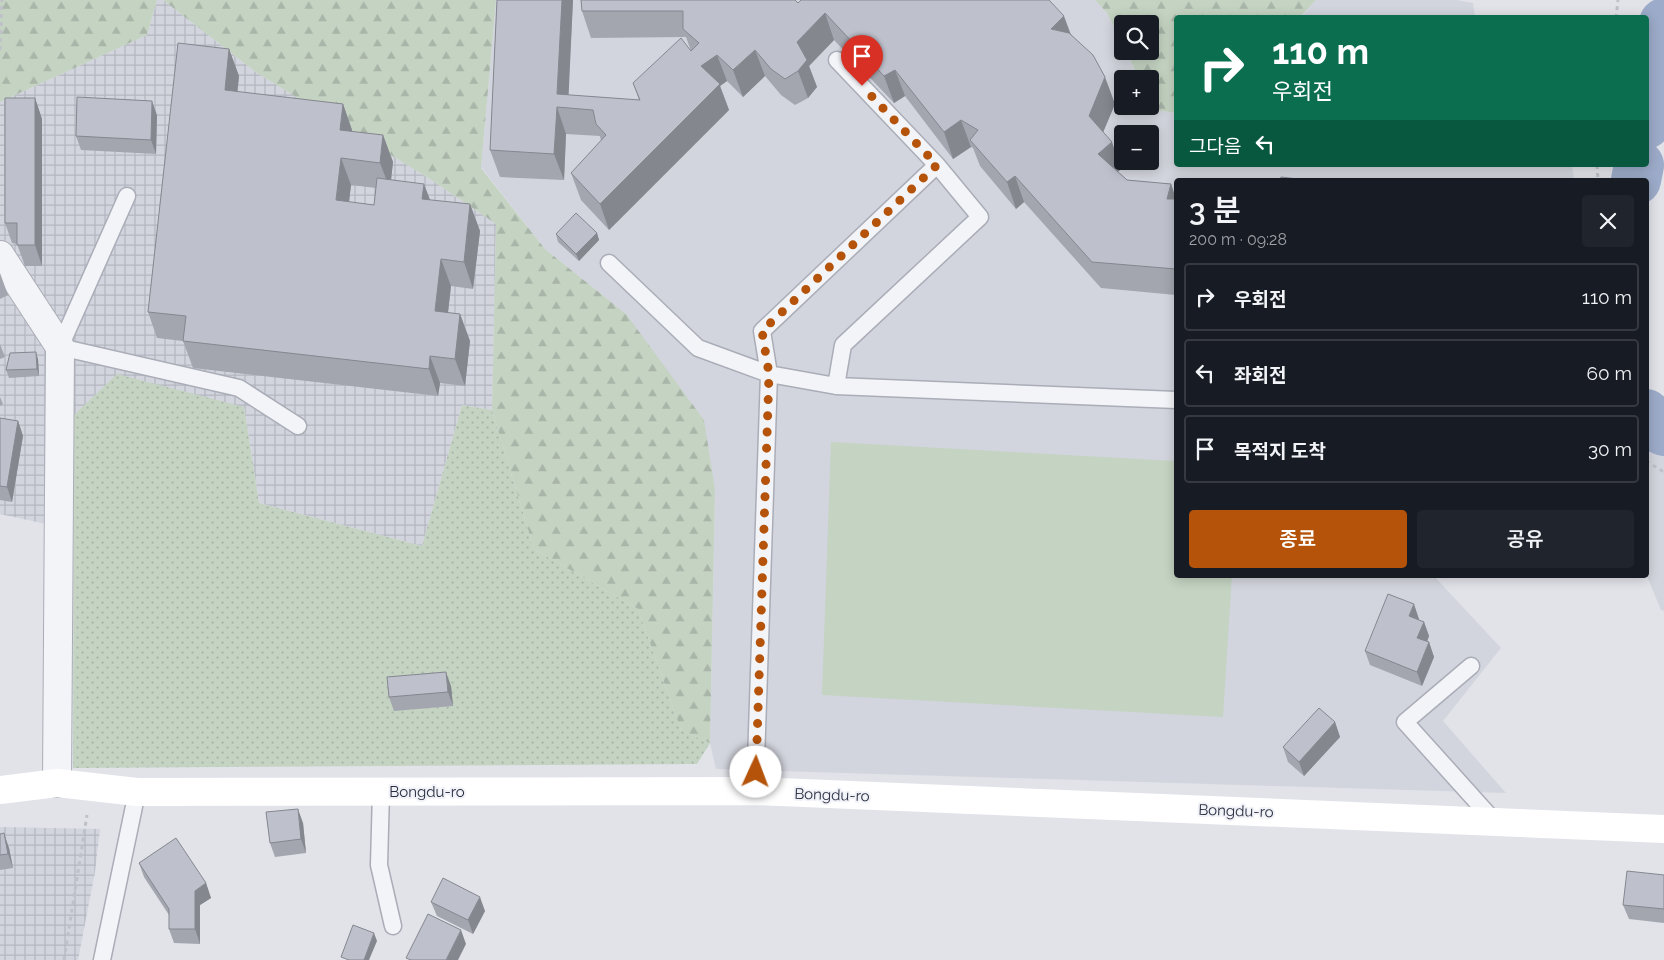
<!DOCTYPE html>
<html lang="ko">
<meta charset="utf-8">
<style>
:root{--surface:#171b24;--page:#20242c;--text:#f1f3f6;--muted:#9ea1a6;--line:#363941;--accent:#b45309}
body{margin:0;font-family:Raleway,"Noto Sans KR",sans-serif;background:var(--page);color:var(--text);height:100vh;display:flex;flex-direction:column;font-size:19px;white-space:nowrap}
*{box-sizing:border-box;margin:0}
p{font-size:16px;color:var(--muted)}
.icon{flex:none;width:28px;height:28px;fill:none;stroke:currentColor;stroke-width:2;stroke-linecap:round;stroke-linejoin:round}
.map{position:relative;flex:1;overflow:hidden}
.details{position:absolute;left:1174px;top:178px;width:475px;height:400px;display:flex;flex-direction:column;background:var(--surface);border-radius:5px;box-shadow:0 2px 12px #0003}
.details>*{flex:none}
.hud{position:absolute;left:1174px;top:15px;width:475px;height:152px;border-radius:5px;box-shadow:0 2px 12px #0003;background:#0b6e4f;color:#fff;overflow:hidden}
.buttons{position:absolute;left:1114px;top:15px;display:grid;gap:10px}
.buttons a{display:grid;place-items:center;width:45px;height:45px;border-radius:5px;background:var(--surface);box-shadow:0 2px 12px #0003;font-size:25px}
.pin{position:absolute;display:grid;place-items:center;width:42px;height:42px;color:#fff;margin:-51px -21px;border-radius:50% 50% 50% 0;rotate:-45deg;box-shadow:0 0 5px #0007}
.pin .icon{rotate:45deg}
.me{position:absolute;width:55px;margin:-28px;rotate:2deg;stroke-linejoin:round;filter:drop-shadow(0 0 4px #0008)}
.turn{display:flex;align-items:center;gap:18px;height:105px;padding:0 15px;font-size:22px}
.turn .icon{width:65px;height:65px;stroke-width:2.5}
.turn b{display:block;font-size:35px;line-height:42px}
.then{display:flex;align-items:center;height:48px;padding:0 15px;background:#0003;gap:10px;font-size:19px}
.round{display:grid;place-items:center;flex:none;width:52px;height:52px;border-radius:5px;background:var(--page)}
.headline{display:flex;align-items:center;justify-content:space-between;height:85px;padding:0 15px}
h1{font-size:30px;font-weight:600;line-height:38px}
.primary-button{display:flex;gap:10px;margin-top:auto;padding:10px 15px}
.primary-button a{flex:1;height:58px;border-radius:5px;background:var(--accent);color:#fff;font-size:20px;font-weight:600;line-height:58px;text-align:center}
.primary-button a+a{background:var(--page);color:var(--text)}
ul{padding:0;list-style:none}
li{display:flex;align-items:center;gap:15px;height:68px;margin:0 10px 8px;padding:0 5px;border:2px solid var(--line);border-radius:5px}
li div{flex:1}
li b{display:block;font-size:19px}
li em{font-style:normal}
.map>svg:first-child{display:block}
.built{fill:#d3d5de;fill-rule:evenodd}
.industrial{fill:url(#industrial-grid)}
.grass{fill:url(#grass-dots)}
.forest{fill:url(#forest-firs)}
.park{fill:#c4d3c2}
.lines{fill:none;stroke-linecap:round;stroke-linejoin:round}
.river{stroke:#9cabc9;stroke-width:50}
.lane-casing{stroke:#aaadb7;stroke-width:19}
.street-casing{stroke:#aaadb7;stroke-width:30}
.path{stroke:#bec1c8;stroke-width:3;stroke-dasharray:4 4;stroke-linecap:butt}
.lane{stroke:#f3f4f8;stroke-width:16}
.street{stroke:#f3f4f8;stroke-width:28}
.secondary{stroke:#fff;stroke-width:28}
.wall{fill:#a3a6af;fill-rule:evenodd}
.shaded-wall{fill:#85878f}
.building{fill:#bec1cc;stroke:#85878f}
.route{stroke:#b45309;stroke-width:9;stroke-dasharray:0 16.2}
.labels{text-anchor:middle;stroke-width:4;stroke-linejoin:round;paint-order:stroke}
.street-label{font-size:15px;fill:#292e41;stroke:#f0f2f7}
</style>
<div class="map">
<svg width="1664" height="960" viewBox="0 0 1664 960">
<defs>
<pattern id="industrial-grid" width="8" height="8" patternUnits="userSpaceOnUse" patternTransform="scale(1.25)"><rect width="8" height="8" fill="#d3d5de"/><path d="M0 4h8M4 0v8" fill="none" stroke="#b5b7c0"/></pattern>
<pattern id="grass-dots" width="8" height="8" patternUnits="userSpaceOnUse" patternTransform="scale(1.25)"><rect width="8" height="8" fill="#c4d3c2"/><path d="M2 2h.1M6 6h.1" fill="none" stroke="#a8b5a8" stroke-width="1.8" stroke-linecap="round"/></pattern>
<pattern id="forest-firs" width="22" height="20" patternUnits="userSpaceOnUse" patternTransform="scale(1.25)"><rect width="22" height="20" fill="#c4d3c2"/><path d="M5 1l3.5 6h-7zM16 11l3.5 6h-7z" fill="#a8b5a8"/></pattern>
</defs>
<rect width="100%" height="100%" fill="#e1e3e9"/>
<path class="built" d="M496,0H1095L1107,13L1122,44V51H1126L1139,79H1122V106H1150V100L1155,110L1176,113V165H1572L1574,180H1176V575H1433L1501,648L1443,721L1506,793L716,769L710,743L715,490L626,314L545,249L481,167ZM1122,134H1150V161H1122Z
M1316,0H1456L1473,3L1475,17L1300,18Z
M1646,446L1664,456V611L1661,610L1646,574Z"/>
<path class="industrial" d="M157,0H163L257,73L430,179L496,224L492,410L462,405L422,546L259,503L244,407L74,415L69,529L0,514V102L147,35Z
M0,827L100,829L95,872L78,960H0Z"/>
<path class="grass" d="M117,374L244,407L259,503L422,546L462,405L492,410L534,549L638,609L681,730L710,743L697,764L73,768L74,415Z"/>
<path class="forest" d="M0,0H157L147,35L0,102Z
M163,0H496L481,168L545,249L626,314L704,420L715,490L710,743L681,730L638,609L534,549L492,410L496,224L430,179L257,73Z
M1095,0H1316L1300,17L1176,18V113L1155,110L1150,100V79H1139L1126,51H1150V24H1122V44L1107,13Z"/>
<path class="park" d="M831,442L1176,461V575H1232L1223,717L822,695Z"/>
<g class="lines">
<path class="river" d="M1646,124L1664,23
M1636,180L1639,165
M1646,414L1650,424L1664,431"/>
<defs>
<path id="lane" d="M127,196L60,347L239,388L298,426
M609,263L698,348L769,374L762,331L937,165
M836,386L843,345L980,217L937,165L837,60
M1471,666L1405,722L1495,822
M755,791L769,374L836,386L1176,400
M381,792L379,865L393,926
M102,960L137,792"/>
<path id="street" d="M0,255L60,347L57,783"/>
</defs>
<use href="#lane" class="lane-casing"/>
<use href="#street" class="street-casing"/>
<path class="path" d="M1616,18L1618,0
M0,50L2,0
M1597,165L1598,180
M1646,461L1664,472
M64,960L87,815"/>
<use href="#lane" class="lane"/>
<use href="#street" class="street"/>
<path class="secondary" d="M0,790L57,783L137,792L755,791L1664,829"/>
</g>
<path class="wall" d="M497,0H573L568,95L639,100L633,83L691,51L686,37L591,38L582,11L798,3L1071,34L1115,104L1103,132L1121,169L1118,172L1127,180L1171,184L1176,199V295L1101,288L1024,202L1016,209L980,166L973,148L971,147L953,159L905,96L894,103L834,40L809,66L817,87L808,98L795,105L781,95L765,76L743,97L727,81L720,86L729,110L609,230L581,200L571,173L601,141L600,136L566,134L564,180L500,177L490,150Z
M229,49L239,76L237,92L343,104L352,130V132L383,135L393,162L391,180L430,200L470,204L480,231L473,289L451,286L448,313L460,314L470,341L465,386L440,383L438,396L193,368L183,341L157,338L148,312ZM351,185L376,188L374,205L349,202Z
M35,98L42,119V266H25L17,244L12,243L5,223Z
M157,115L156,154L81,150L76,136Z
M597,233L599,240L579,261L558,242L556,234Z
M0,273L8,295L0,299Z
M0,344L5,357L0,359Z
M38,359L39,376L9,378L6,370Z
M0,397L3,404L0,406Z
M0,418L18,421L23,436L12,502L0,500Z
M1419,619V620L1424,622L1429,636L1427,642H1429L1434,657L1422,686L1370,665L1365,651Z
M451,686L453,706L394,711L389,697Z
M1335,722L1340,737L1304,776L1288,762L1283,747Z
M303,823L306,853L275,857L270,843Z
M0,834L9,848L13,868L0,870Z
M139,863L206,883L211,898L200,905V944L174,943L169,929V915L144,877Z
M1664,875V923L1629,919L1623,905Z
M431,902L485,911L473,934L437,916Z"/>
<path class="shaded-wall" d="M562,0H573L568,108L557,94Z
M825,13L834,40L809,66L817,87L808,98L798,71L797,42Z
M1064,16L1074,43L1051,29Z
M229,49L239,76L235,117L225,90Z
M755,50L765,76L743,97L733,70Z
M717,55L727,81L720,86L729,110L609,230L600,204L701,66Z
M895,70L905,96L894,103L884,76Z
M1105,77L1115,104L1099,142L1089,116Z
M35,98L42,119V266L35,245Z
M152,101L157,115L156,154L151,140Z
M343,104L352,130L349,157L340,130Z
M557,107L566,134L564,180L554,154Z
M961,120L971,147L953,159L944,132Z
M383,135L393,162L390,189L380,163Z
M1112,142L1121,169L1108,180L1098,154Z
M341,158L351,185L346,227L336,200Z
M1015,176L1024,202L1016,209L1007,182Z
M424,184L434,210L422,199Z
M1171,184L1176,199V224L1167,199Z
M470,204L480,231L473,289L464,262Z
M597,233L599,240L579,261L576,254Z
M441,259L451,286L445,338L435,311Z
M460,314L470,341L465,386L455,359Z
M36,352L38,359L39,376L37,369Z
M430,356L440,383L438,396L429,369Z
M18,421L23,436L12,502L7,487Z
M1414,604L1419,619L1414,631L1409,616Z
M1424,622L1429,636L1423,652L1417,638Z
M1429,642L1434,657L1422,686L1417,672Z
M446,672L451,686L453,706L448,692Z
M1335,722L1340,737L1304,776L1299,762Z
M298,809L303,823L306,853L301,839Z
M4,833L9,848L13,868L8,854Z
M206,883L211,898L200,905V944L195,929V891Z
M480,897L485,911L473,934L468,920Z
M461,930L466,944L458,960H446Z
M374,933L377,941L369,960H364Z"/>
<path class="building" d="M497,0H562L557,94L640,100L633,83L681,38L691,51L699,43L683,29V11H582L581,0H795L798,3L801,0H1049L1064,16L1051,29L1069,33L1093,55L1105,77L1089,116L1112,142L1098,154L1127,180L1171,184L1167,199H1176V269L1092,262L1015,176L1007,182L970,140L978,130L961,120L944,132L895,70L884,76L825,13L797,42L807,60L798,71L785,79L771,69L755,50L733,70L717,55L701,66L720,84L600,204L571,173L606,135L596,124L593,110L557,107L554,154L490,150Z
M178,43L229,49L225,90L343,104L340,130L383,135L380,163L341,158L336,200L374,205L377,178L424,184L422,199L470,204L464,262L441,259L435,311L460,314L455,359L430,356L429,369L183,341L186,316L148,312Z
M77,97L152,101L151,140L76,136Z
M5,98H35V245H17V223H5Z
M1281,177L1305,180H1280Z
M576,213L597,233L576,254L556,234Z
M36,352L37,369L6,370L10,353Z
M0,418L18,421L7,487L0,486Z
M1388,594L1414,604L1409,616L1424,622L1417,638L1429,642L1417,672L1365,651Z
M446,672L448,692L389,697L387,677Z
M1319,708L1335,722L1299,762L1283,747Z
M298,809L301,839L270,843L266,812Z
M4,833L8,854L0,855V834Z
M176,838L206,883L195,891V929H169V909L139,863Z
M1627,871L1664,875V909L1623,905Z
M443,878L480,897L468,920L431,902Z
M428,914L461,930L446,960H411L406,958Z
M353,925L374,933L364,960H349L341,957Z"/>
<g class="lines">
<path class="route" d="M756,772L769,374L762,331L937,165L862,86"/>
</g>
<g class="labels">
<g class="street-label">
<text x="427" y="797">Bongdu-ro</text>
<text transform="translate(832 795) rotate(2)" y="5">Bongdu-ro</text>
<text transform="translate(1236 811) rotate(2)" y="5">Bongdu-ro</text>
</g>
</g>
</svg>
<div class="buttons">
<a><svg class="icon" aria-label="search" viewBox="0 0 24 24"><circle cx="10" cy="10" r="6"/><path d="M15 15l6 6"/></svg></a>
<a>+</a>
<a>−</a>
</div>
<div class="pin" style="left:862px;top:86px;background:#d93025"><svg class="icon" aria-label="arrive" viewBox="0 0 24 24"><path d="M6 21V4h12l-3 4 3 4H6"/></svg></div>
<svg class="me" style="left:756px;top:772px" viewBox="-20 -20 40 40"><circle r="19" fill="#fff"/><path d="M0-13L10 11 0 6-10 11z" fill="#b45309"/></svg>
<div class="hud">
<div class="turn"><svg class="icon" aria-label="right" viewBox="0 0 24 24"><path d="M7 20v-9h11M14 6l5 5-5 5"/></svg><div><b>110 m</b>우회전</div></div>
<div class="then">그다음<svg class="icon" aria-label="left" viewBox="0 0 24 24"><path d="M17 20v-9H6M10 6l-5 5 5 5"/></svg></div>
</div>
<section class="details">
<div class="headline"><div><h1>3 분</h1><p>200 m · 09:28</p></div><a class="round"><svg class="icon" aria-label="close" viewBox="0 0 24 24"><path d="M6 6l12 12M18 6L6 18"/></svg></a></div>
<ul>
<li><svg class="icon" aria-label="right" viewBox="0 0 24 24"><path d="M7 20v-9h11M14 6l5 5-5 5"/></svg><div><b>우회전</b></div><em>110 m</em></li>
<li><svg class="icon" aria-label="left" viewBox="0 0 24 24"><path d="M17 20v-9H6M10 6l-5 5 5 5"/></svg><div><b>좌회전</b></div><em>60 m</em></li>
<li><svg class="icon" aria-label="arrive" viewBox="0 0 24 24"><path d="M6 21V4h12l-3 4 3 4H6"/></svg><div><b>목적지 도착</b></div><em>30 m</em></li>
</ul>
<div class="primary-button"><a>종료</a><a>공유</a></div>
</section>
</div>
